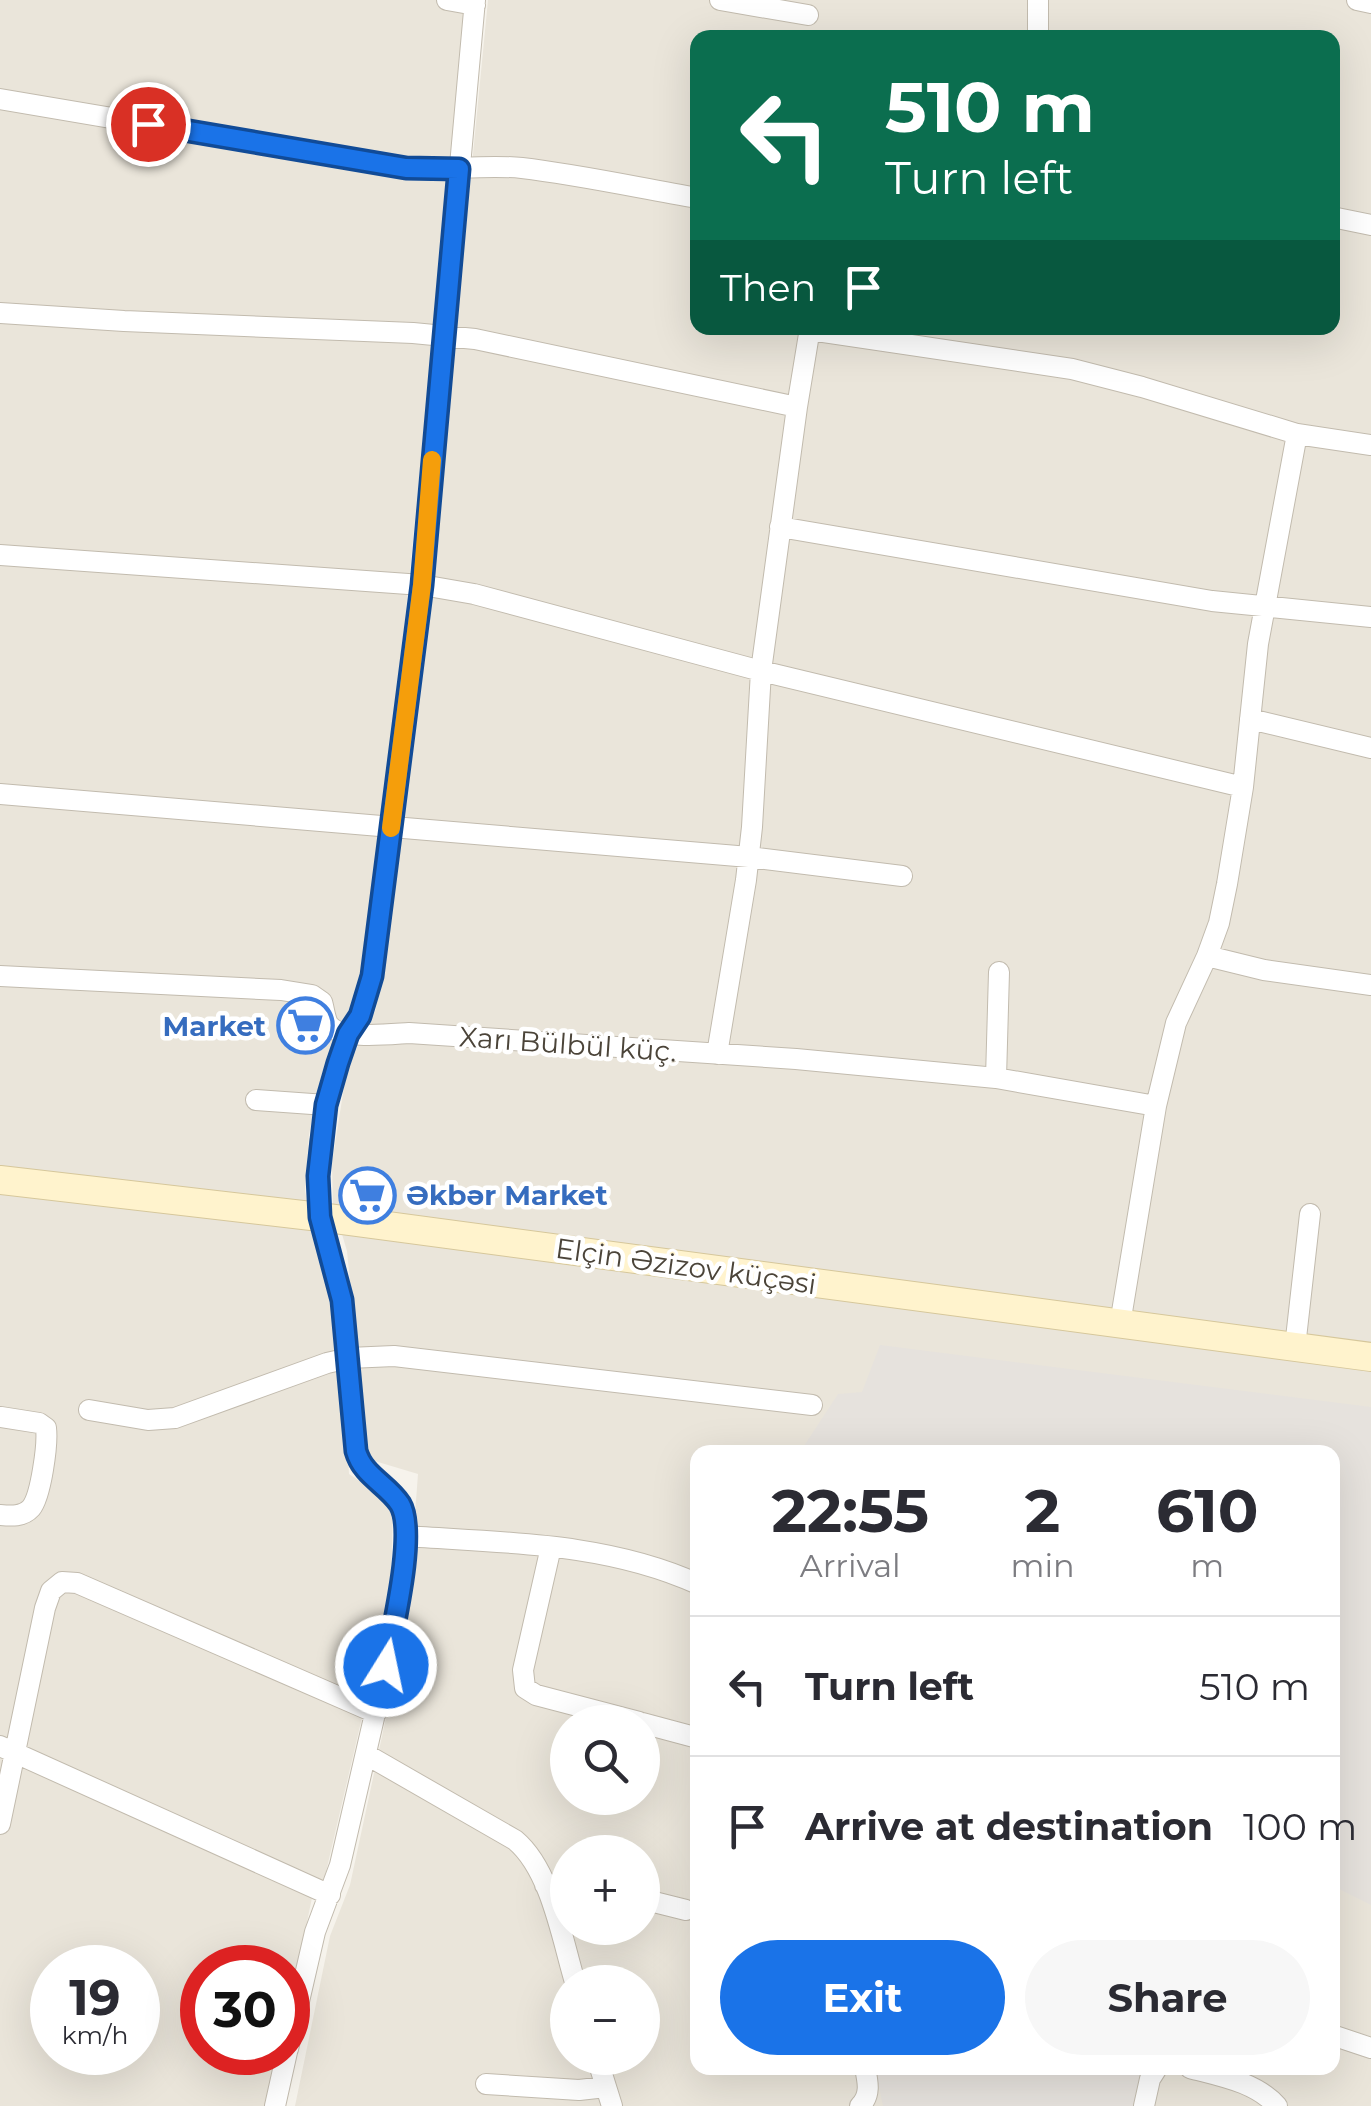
<!DOCTYPE html>
<meta charset="utf-8">
<style>
:root{--surface:#fff;--page:#f7f7f7;--text:#2b2b33;--muted:#7c7c81;--line:#e1e1e2;--accent:#1a73e8}
body{margin:0;font-family:Montserrat,sans-serif;background:var(--page);color:var(--text);height:100vh;display:flex;flex-direction:column;font-size:38px;white-space:nowrap}
*{box-sizing:border-box;margin:0}
p{font-size:32px;color:var(--muted)}
.icon{flex:none;width:55px;height:55px;fill:none;stroke:currentColor;stroke-width:2;stroke-linecap:round;stroke-linejoin:round}
.map{position:relative;flex:1;overflow:hidden}
.panel{position:absolute;left:690px;top:1445px;width:650px;height:630px;display:flex;flex-direction:column;background:var(--surface);border-radius:20px;box-shadow:0 10px 40px #0002}
.panel>*{flex:none}
.banner{position:absolute;left:690px;top:30px;width:650px;height:305px;border-radius:20px;box-shadow:0 10px 40px #0002;background:#0b6e4f;color:#fff;overflow:hidden}
.tools{position:absolute;left:550px;top:1705px;display:grid;gap:20px}
.tools a{display:grid;place-items:center;width:110px;height:110px;border-radius:50%;background:var(--surface);box-shadow:0 10px 40px #0002;font-size:50px}
.speed{position:absolute;left:30px;top:1945px;display:flex;gap:20px;font-size:50px;font-weight:700;text-align:center}
.speed>*{display:grid;place-content:center;width:130px;height:130px;border-radius:50%;background:var(--surface);box-shadow:0 10px 40px #0002;line-height:1}
.speed small{font-size:25px;font-weight:400}
.speed .limit{border:15px solid #d22;background:#fff;color:#111}
.pin{position:absolute;display:grid;place-items:center;width:85px;height:85px;color:#fff;margin:-42px;border:5px solid #fff;border-radius:50%;box-shadow:0 2px 10px #0007}
.me{position:absolute;width:110px;margin:-55px;rotate:10deg;stroke-linejoin:round;filter:drop-shadow(0 0 8px #0008)}
.turn{display:flex;align-items:center;gap:35px;height:210px;padding:0 30px;font-size:45px}
.turn .icon{width:130px;height:130px;stroke-width:2.5}
.turn b{display:block;font-size:70px;line-height:85px}
.then{display:flex;align-items:center;height:95px;padding:0 30px;background:#0003;gap:20px;font-size:38px}
.eta{display:flex;justify-content:space-evenly;align-items:center;height:170px;text-align:center}
.eta b{font-size:60px;font-weight:700;line-height:70px}
.primary-button{display:flex;gap:20px;margin-top:auto;padding:20px 30px}
.primary-button a{flex:1;height:115px;border-radius:60px;background:var(--accent);color:#fff;font-size:40px;font-weight:700;line-height:115px;text-align:center}
.primary-button a+a{background:var(--page);color:var(--text)}
ul{padding:0;list-style:none}
li{display:flex;align-items:center;gap:30px;height:140px;padding:0 30px;border-top:2px solid var(--line)}
li div{flex:1}
li b{display:block;font-size:38px}
li em{font-style:normal}
.map>svg:first-child{display:block}
.residential{fill:#eae5da;fill-rule:evenodd}
.industrial{fill:#e6e2dd}
.lines{fill:none;stroke-linecap:round;stroke-linejoin:round}
.street-casing{stroke:#c2bbae;stroke-width:22}
.secondary-casing{stroke:#d6c79b;stroke-width:30}
.street{stroke:#fff;stroke-width:20}
.secondary{stroke:#fff3cd;stroke-width:28}
.route-casing{stroke:#114b97;stroke-width:25}
.route{stroke:#1a73e8;stroke-width:18}
.slow{stroke:#f59e0b;stroke-width:18}
.labels{text-anchor:middle;stroke-width:9;stroke-linejoin:round;paint-order:stroke}
.shop-label{font-size:28px;font-weight:bold;fill:#366cbe;stroke:#fff;text-anchor:end}
.street-label{font-size:28px;fill:#4b4439;stroke:#fff}
</style>
<div class="map">
<svg width="1371" height="2106" viewBox="0 0 1371 2106">
<rect width="100%" height="100%" fill="#f6f3ec"/>
<path class="residential" d="M0,0H466L406,611L368,934L357,997L322,1073L309,1134L305,1191L317,1249L331,1287L345,1406L349,1474L393,1503L391,1580L371,1679L325,1876L313,1893L288,2013V1968H202V2052L279,2053L267,2106H0ZM52,1968H138V2052H52Z
M488,0H1371V2106H295L330,1936L350,1885L407,1620L418,1474L368,1459L347,1251L333,1204L332,1163L347,1068L376,1009L428,616ZM698,38H1332V328H698ZM698,1452H1332V2068H698ZM568,1722H642V1798H568ZM568,1852H642V1928H568ZM568,1982H642V2058H568Z"/>
<path class="industrial" d="M880,1345L1371,1407V1905L1333,1886L1332,1452H800L838,1394L862,1392Z
M875,2068H1145L1139,2079L1136,2106H883Z"/>
<g class="lines">
<defs>
<path id="street" d="M447,0L475,5
M720,0L808,15
M1357,0L1371,3
M1038,38V0
M0,99L406,168C445,171 484,164 522,168C581,175 639,188 698,198
M1332,217L1371,225
M0,313L124,321L413,333L475,339L797,407
M810,330L1072,369L1142,387L1297,434L1371,445
M780,527L1212,601L1371,617
M0,555L422,585L474,594L761,671L1243,787
M1250,719L1371,748
M0,794L749,857L902,876
M1207,956L1264,970L1371,985
M0,976L281,990L312,995L322,1002C324,1008 325,1020 329,1025C340,1040 391,1034 409,1033L796,1059L996,1078L1156,1106
M717,1054L746,880L752,827L761,671L797,407L810,328
M996,1078L999,972
M256,1100L326,1105
M1120,1324L1156,1106L1176,1023L1207,956L1219,923L1227,884L1243,787L1258,644L1297,434
M1295,1347L1310,1214
M89,1410L148,1420L175,1418L327,1363L349,1358L394,1356L812,1405
M0,1515C11,1516 23,1517 31,1508C41,1496 48,1444 46,1428L39,1423L1,1417
M406,1536C504,1543 606,1542 698,1584
M551,1547L523,1670L525,1688L536,1695L639,1722
M642,1723L698,1738
M0,1746L330,1895
M367,1755L515,1840C551,1870 562,1939 575,1982
M0,1824L45,1608L51,1591L62,1582L77,1583L376,1713
M545,1885L568,1884
M642,1899L686,1910
M1332,2035L1371,2048
M288,2049L315,1932L340,1865L386,1666L403,1574L406,1536L405,1515L399,1502L360,1464L356,1451L342,1300L320,1217L318,1176L320,1144L329,1094L348,1034L360,1016L372,976L422,585L475,0
M597,2058L612,2106
M1190,2068C1220,2076 1256,2082 1277,2106
M486,2084L579,2090L606,2087
M275,2106L287,2052
M860,2106C871,2095 868,2082 865,2068
M1144,2106L1150,2079L1157,2068"/>
<path id="secondary" d="M0,1180L320,1217L1371,1357"/>
</defs>
<use href="#street" class="street-casing"/>
<use href="#secondary" class="secondary-casing"/>
<use href="#street" class="street"/>
<use href="#secondary" class="secondary"/>
</g>
<g class="lines">
<defs>
<path id="route" d="M148,124L406,168L459,169L422,585L372,976L360,1016L348,1034L338,1063L326,1105L318,1176L320,1217L342,1300L356,1451C363,1476 387,1484 400,1504C417,1532 392,1632 386,1666"/>
</defs>
<use href="#route" class="route-casing"/>
<use href="#route" class="route"/>
<path class="slow" d="M391,828L422,585L432,460"/>
</g>
<defs>
<symbol id="supermarket-ring" viewBox="-11 -11 22 22"><circle r="9.5" fill="#fff" stroke="#3f7fe0" stroke-width="1.5"/><path d="M-6-5.5h2.5l.6 2H6L4.5 2H-2.5L-4.4-4H-6ZM-1.5 3.2a1.3 1.3 0 1 0 .1 0ZM3 3.2a1.3 1.3 0 1 0 .1 0Z" fill="#3f7fe0"/></symbol>
</defs>
<g fill-rule="evenodd">
<use href="#supermarket-ring" x="274" y="994" width="63" height="63"/>
<use href="#supermarket-ring" x="336" y="1164" width="63" height="63"/>
</g>
<g class="labels">
<g class="shop-label">
<text x="266" y="1036">Market</text>
<text x="406" y="1205" text-anchor="start">Əkbər Market</text>
</g>
<g class="street-label">
<text transform="translate(568 1044) rotate(4)" y="10">Xarı Bülbül küç.</text>
<text transform="translate(686 1266) rotate(8)" y="10">Elçin Əzizov küçəsi</text>
</g>
</g>
</svg>
<div class="tools">
<a><svg class="icon" aria-label="search" viewBox="0 0 24 24"><circle cx="10" cy="10" r="6"/><path d="M15 15l6 6"/></svg></a>
<a>+</a>
<a>−</a>
</div>
<div class="speed"><div>19<small>km/h</small></div><div class="limit">30</div></div>
<div class="pin" style="left:148px;top:124px;background:#d93025"><svg class="icon" aria-label="arrive" viewBox="0 0 24 24"><path d="M6 21V4h12l-3 4 3 4H6"/></svg></div>
<svg class="me" style="left:386px;top:1666px" viewBox="-20 -20 40 40"><circle r="17" fill="#1a73e8" stroke="#fff" stroke-width="3"/><path d="M0-11L8 9 0 5-8 9z" fill="#fff"/></svg>
<div class="banner">
<div class="turn"><svg class="icon" aria-label="left" viewBox="0 0 24 24"><path d="M17 20v-9H6M10 6l-5 5 5 5"/></svg><div><b>510 m</b>Turn left</div></div>
<div class="then">Then<svg class="icon" aria-label="arrive" viewBox="0 0 24 24"><path d="M6 21V4h12l-3 4 3 4H6"/></svg></div>
</div>
<section class="panel">
<div class="eta">
<div><b>22:55</b><p>Arrival</p></div>
<div><b>2</b><p>min</p></div>
<div><b>610</b><p>m</p></div>
</div>
<ul>
<li><svg class="icon" aria-label="left" viewBox="0 0 24 24"><path d="M17 20v-9H6M10 6l-5 5 5 5"/></svg><div><b>Turn left</b></div><em>510 m</em></li>
<li><svg class="icon" aria-label="arrive" viewBox="0 0 24 24"><path d="M6 21V4h12l-3 4 3 4H6"/></svg><div><b>Arrive at destination</b></div><em>100 m</em></li>
</ul>
<div class="primary-button"><a>Exit</a><a>Share</a></div>
</section>
</div>
